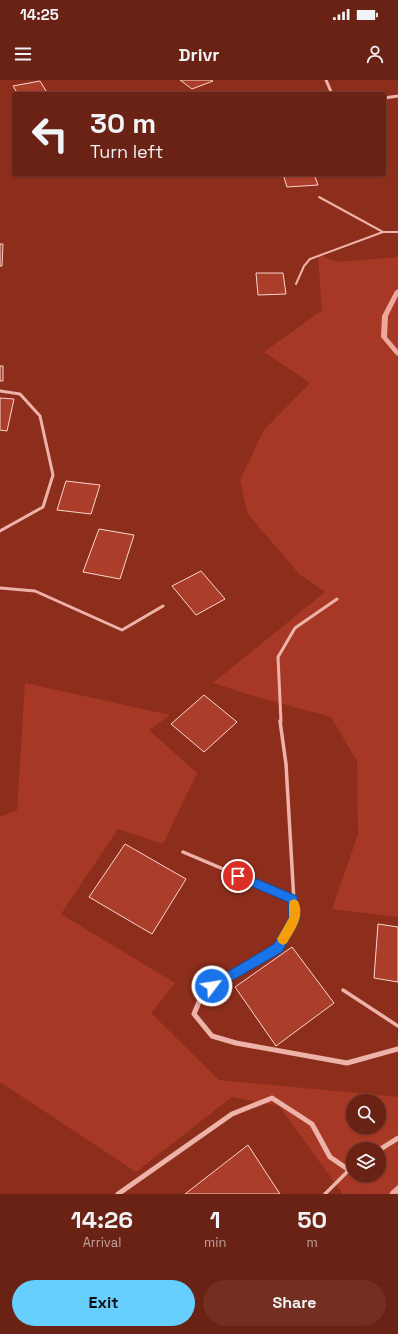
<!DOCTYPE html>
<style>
:root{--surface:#6a2215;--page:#722f22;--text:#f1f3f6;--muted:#bea4a0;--line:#7d3f34;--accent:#67cffd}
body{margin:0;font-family:"Space Grotesk",sans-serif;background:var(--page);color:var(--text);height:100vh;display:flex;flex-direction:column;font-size:15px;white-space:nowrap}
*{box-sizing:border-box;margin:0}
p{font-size:13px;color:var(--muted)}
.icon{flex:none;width:22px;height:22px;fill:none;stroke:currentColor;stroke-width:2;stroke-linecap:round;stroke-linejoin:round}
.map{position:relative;height:1114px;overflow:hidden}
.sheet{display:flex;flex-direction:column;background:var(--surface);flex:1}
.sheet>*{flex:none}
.hud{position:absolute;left:12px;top:12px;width:374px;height:84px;border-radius:4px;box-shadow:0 1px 3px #0004,0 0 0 1px var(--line);background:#6a2215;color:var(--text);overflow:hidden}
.controls{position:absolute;left:346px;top:1014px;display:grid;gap:8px}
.controls a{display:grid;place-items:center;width:40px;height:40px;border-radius:50%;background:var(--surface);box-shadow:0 1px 3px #0004,0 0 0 1px var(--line);font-size:20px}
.pin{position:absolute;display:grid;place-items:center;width:34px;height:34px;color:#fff;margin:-17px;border:2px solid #fff;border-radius:50%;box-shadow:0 1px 4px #0007}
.me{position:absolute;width:44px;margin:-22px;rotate:59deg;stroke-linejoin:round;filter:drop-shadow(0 0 3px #0008)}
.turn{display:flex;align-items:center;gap:14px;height:84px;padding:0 12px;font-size:18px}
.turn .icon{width:52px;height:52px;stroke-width:2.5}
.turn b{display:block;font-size:28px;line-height:34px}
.eta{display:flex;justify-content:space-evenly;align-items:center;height:68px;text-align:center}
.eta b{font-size:24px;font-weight:700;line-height:28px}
.primary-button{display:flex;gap:8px;margin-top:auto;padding:8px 12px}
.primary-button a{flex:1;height:46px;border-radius:24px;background:var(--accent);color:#111;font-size:16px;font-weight:700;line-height:46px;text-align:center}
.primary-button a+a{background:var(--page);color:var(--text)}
.status{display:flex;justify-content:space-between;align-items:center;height:28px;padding:0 20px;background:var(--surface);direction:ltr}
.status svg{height:11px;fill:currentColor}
header{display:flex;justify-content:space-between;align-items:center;height:52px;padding:0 12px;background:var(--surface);font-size:18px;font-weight:700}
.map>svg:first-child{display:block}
.green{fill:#a63825;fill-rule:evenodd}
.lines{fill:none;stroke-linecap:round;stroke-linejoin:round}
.stream{fill:#efa79c;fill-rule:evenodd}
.building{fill:#ab3e2b;stroke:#f9d5cf}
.lane-far2{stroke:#edb3a9;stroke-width:2}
.lane-far1{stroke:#edb3a9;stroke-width:3}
.lane{stroke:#edb3a9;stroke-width:3.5}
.street-far1{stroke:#edb3a9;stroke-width:3}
.street{stroke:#edb3a9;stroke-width:5}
.route{fill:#1a73e8;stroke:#114b97}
.slow{fill:#f59e0b}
</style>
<div class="status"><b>14:25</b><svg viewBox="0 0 49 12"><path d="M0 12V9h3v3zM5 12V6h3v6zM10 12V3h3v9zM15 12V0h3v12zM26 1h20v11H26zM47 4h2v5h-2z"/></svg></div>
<header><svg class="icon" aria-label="menu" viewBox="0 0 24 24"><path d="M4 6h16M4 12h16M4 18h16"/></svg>Drivr<svg class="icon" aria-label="person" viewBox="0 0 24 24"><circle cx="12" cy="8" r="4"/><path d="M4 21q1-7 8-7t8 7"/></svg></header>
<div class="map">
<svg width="398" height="1114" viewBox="0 0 398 1114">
<rect width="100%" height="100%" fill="#8d2e1c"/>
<path class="green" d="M318,175L339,182L398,177V837L332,829L358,754L357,681L331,637L247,614L213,603L325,512L299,494L247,433L240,400L264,350L310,303L264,272L322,230Z
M25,603L170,635L149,650L197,693L163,764L118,749L61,834L175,903L151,933L219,1000L398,1017V1114H343L279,1026L232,1017L136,1092L0,1002V737L17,730ZM353,1021H379V1047H353ZM353,1069H379V1095H353Z"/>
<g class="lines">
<path class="stream" d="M398,209V216L388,236L387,257L398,270V276L396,275L381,257L382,236L395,211Z
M398,1105V1114H389L391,1111Z"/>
</g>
<path class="building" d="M180,0H212L213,1L192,9Z
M40,1L48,14H18L13,6Z
M283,94H314L318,105L287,107Z
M0,164H3L2,186H0Z
M256,193H283L286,214L258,215Z
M0,286H3V301H0Z
M0,318L14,319L7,351L0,350Z
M66,401L100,405L91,434L57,430Z
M99,449L134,455L120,499L83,492Z
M201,491L225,519L196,535L172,506Z
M204,615L237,642L204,672L171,644Z
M125,764L186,799L152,854L89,817Z
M378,844L398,847V902L374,898Z
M292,867L334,923L276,966L235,907Z
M248,1065L280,1114H185Z"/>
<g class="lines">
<path class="lane-far2" d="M319,117L383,152
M296,204L304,186L310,179L383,152H398"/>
<path class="lane-far1" d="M0,311L20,314L40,336L53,395L43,427L0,451
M0,508L35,511L122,550L163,526
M281,642L278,577L295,548L337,519"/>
<path class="lane" d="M280,641L286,684L295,839
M183,772L294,819
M343,910L398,946
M325,1114L349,1090"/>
<path class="street-far1" d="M326,0L332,14
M384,18L398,16"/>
<path class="street" d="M295,839L278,868L213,907L201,917L194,934L212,956L236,963L347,983L398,969
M379,1070L398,1058
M118,1114L232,1034L272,1018L312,1044L330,1077L349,1090L353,1087"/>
</g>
<path class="route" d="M238,791L297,816L300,839L282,872L212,912L209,910L207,906L209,903L274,864L289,838L288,822L234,799L233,796L234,792Z"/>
<path class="slow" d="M294,819L298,821C305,837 295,849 287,863L283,865L279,863L277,859L289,838V825L290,821Z"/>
</svg>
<div class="controls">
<a><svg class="icon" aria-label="search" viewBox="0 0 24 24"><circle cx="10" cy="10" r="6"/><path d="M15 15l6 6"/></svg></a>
<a><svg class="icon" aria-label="layers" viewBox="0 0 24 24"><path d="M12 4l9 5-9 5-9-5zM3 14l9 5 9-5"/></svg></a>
</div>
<div class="pin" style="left:238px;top:796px;background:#d93025"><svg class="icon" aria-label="arrive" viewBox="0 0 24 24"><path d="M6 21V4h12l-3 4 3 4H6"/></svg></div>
<svg class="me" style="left:212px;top:906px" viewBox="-20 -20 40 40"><circle r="17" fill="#1a73e8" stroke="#fff" stroke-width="3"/><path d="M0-11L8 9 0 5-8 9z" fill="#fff"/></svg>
<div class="hud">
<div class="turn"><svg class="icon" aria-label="left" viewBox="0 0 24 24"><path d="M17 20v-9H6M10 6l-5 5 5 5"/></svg><div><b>30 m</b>Turn left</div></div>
</div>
</div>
<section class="sheet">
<div class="eta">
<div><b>14:26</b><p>Arrival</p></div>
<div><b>1</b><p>min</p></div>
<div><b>50</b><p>m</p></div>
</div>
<div class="primary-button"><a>Exit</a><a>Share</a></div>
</section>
